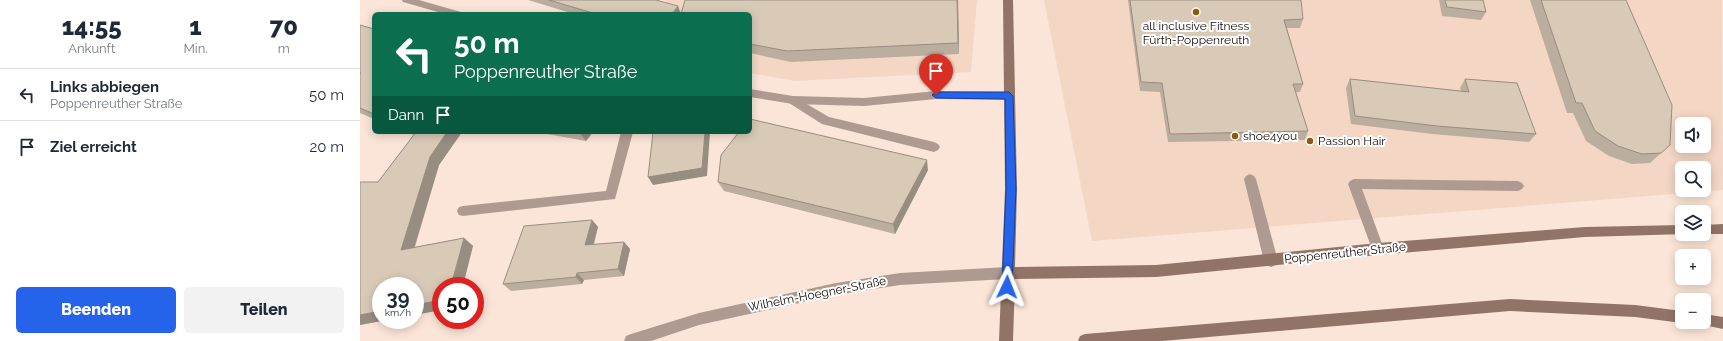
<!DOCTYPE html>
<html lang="de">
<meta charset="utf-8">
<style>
:root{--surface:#fff;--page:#f2f2f3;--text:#1f2937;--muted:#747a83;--line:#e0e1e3;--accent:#2563eb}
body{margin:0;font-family:Raleway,sans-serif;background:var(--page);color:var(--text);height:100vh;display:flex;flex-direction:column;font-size:15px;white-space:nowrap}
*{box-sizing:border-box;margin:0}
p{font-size:13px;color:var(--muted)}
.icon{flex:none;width:22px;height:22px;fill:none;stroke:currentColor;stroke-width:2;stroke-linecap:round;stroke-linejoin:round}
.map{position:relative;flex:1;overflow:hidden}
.sheet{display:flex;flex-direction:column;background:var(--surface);width:360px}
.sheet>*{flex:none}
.banner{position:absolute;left:12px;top:12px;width:380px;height:122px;border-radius:6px;box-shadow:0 2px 10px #0003;background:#0b6e4f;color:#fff;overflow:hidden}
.fabs{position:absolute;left:1315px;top:117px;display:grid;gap:8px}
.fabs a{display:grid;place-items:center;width:36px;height:36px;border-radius:6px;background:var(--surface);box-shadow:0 2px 10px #0003;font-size:20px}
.speed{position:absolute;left:12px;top:277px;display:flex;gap:8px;font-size:20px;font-weight:700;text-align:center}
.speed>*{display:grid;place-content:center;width:52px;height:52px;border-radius:50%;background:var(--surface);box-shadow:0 2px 10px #0003;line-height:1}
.speed small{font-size:10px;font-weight:400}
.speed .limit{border:6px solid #d22;background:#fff;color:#111}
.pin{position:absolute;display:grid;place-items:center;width:34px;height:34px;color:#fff;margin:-41px -17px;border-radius:50% 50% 50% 0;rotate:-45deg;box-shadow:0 0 4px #0007}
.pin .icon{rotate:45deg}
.me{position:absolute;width:44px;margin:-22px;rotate:2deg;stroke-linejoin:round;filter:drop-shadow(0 0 3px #0008)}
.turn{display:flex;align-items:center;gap:14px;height:84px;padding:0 16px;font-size:18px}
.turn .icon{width:52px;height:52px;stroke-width:2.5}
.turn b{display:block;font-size:28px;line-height:34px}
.then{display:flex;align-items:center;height:38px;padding:0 16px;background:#0003;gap:8px;font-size:15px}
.eta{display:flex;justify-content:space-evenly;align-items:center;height:68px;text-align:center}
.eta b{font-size:24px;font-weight:800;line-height:28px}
.primary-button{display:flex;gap:8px;margin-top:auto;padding:8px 16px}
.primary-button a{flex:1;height:46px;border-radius:6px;background:var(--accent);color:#fff;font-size:16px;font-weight:800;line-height:46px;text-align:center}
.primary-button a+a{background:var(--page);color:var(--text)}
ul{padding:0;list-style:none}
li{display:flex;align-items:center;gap:12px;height:52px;padding:0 16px;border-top:1px solid var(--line)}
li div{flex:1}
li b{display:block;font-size:15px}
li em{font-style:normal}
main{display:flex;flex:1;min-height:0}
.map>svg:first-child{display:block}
.built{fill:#f4d6c5;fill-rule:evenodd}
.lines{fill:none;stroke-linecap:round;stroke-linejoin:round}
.service{fill:#ae9a91;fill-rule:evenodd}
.minor{fill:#ae9a91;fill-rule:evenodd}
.tertiary{fill:#ae9a91;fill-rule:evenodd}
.secondary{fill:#917467;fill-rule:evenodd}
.wall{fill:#bbae9e}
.shaded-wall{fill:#988d81}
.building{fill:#d9cab8;stroke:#988d81}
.route{fill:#2563eb;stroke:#184099}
.poi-dot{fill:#8f5a0d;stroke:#fff;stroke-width:1.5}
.labels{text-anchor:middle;stroke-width:4;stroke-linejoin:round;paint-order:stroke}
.poi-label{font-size:12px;fill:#150d09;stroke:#fff;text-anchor:start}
.street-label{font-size:12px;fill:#150d09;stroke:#fff}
</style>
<main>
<section class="sheet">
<div class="eta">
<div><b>14:55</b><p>Ankunft</p></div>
<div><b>1</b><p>Min.</p></div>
<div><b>70</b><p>m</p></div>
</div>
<ul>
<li><svg class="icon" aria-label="left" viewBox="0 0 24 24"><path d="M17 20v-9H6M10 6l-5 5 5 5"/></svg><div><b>Links abbiegen</b><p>Poppenreuther Straße</p></div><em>50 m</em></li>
<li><svg class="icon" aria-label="arrive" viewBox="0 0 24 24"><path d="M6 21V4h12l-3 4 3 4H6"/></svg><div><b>Ziel erreicht</b></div><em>20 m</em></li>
</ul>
<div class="primary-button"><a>Beenden</a><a>Teilen</a></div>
</section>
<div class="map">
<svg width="1363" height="341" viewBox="0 0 1363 341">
<rect width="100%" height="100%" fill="#fbe5d8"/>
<path class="built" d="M306,0H617L611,72L435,81L390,73V14H303Z
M684,0H1362L1363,190L732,241ZM1322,124H1344V146H1322ZM1322,168H1344V190H1322Z"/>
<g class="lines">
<path class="service" d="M433,96L469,117L574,142L578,144L580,147L578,150L574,152L462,124L429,103L427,100Z
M261,132H273L255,199L103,216L99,215L97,211L99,207L103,206L246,191Z
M890,174L894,176L896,179L918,261L916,265L911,267L906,265L904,261L884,179L886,176Z
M994,179L1158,181L1162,183L1164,186L1162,189L1158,191L1002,189L1024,249L1023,253L1018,255L1013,253L1012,249L988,184L990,181Z"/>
<path class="minor" d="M647,267L652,269L654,273L652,277L647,279L540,285L476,295L339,325L291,341H264L266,336L271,334L339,313L476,283L540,273Z"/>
<path class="tertiary" d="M42,0H59L101,12L102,14H85L43,2Z
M390,89L433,96L504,98L576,91L649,92L655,96L649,100L576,99L504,106L433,104L390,97Z"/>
<path class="secondary" d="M643,0H653L657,189L655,267L796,265L1018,243L1225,227L1322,225V234H1326L1225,237L1018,255L796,277L655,279L653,341H639L645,189Z
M1363,224V234H1340H1344V225Z
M1150,299L1275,305L1322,311V322H1325L1322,323L1275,317L1150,311L802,341H718L720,336L725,334Z
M1344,314L1363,317V329L1339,324L1338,322H1344Z"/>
</g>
<path class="wall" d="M168,0H296L321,14L598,0L599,54L431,62L390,53V14H214Z
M768,0H941L943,19L940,28H927L943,84L940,92H936L948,131L945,140L808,142L800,92L780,91Z
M1079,0H1123L1126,12L1121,20L1082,16Z
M1170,0H1266L1310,145L1290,163L1272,164L1249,156L1226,141L1213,113H1207Z
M0,25L14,29V119L0,113Z
M990,79L1101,91L1100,88L1105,79L1176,134L1169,142L1072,134L991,124L986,88Z
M46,132H102L79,165L55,247L104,238L113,246L81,286V310L21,320H26L0,325V182H18L54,135Z
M176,132H233L226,141Z
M568,170L535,234L364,191L358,182Z
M232,220L238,227L234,245L264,242L270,249L264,276L224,280L222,284L151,291L143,284Z"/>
<path class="shaded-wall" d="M597,0H598L599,54L598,43Z
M318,6L321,14H312Z
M87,132H102L79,165L51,258L41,250L70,157Z
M221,132H233L226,141L220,133Z
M345,132H350L347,176L293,185L288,177Z
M567,160L568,170L535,234L533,224Z
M232,220L238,227L231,252L225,245Z
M104,238L113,246L103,286H91Z
M264,242L270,249L264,276L258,269Z
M217,273L224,280L222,284L216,277Z
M81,300V310L55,315V305Z
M21,311V320H26L0,325V315Z"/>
<path class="building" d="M189,0H296L318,6L312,14H236Z
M325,0H597L598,43L427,51L390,44V14H321Z
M770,0H941L943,19L924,20L943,84H933L948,131L810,134L802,83L781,82Z
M1085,0H1123L1126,12L1087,7Z
M1181,0H1266L1312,105L1310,145L1301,153L1282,154L1258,146L1235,131L1222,103H1216Z
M0,25L14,29V114L0,108V74L1,73H0Z
M990,79L1109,92L1105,79L1157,83L1176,134L1077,126L995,116Z
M390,119L567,160L533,224L358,182L361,155L379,132H390Z
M56,132H87L70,157L41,250L104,238L91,286H81V300L55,305V286H21V311L0,315V182H18Z
M293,132H345L342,168L288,177Z
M232,220L225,245L264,242L258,269L217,273L216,277L143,284L164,226Z"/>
<path class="route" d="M576,92H649L653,96L656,189L652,287L647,292L642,287L646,189L645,99L576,98L572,95Z"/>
<g class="poi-dot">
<circle cx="836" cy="12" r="4"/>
<circle cx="875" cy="136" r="4"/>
<circle cx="950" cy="141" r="4"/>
</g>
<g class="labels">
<g class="poi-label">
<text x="836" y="30" text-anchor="middle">all inclusive Fitness<tspan x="836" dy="14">Fürth-Poppenreuth</tspan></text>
<text x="883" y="140">shoe4you</text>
<text x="958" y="145">Passion Hair</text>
</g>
<g class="street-label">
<text transform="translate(985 253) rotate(-6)" y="4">Poppenreuther Straße</text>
<text transform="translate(457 294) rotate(-11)" y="4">Wilhelm-Hoegner-Straße</text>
</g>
</g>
</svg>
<div class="fabs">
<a><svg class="icon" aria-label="sound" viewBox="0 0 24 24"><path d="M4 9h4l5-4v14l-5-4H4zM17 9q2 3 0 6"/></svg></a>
<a><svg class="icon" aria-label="search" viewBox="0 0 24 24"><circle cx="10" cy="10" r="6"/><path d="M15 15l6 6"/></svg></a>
<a><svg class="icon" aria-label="layers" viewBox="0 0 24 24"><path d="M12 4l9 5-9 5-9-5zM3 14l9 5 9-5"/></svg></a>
<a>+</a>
<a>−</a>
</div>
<div class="speed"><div>39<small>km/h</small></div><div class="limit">50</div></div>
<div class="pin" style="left:576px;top:95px;background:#d93025"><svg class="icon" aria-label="arrive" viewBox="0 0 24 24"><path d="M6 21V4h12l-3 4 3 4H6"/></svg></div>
<svg class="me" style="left:647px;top:287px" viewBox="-20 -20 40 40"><path d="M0-17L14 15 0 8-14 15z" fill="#2563eb" stroke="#fff" stroke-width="4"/></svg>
<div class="banner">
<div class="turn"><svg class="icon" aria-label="left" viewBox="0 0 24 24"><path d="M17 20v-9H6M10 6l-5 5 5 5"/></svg><div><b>50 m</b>Poppenreuther Straße</div></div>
<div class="then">Dann<svg class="icon" aria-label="arrive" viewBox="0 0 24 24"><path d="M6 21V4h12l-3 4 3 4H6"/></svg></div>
</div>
</div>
</main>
